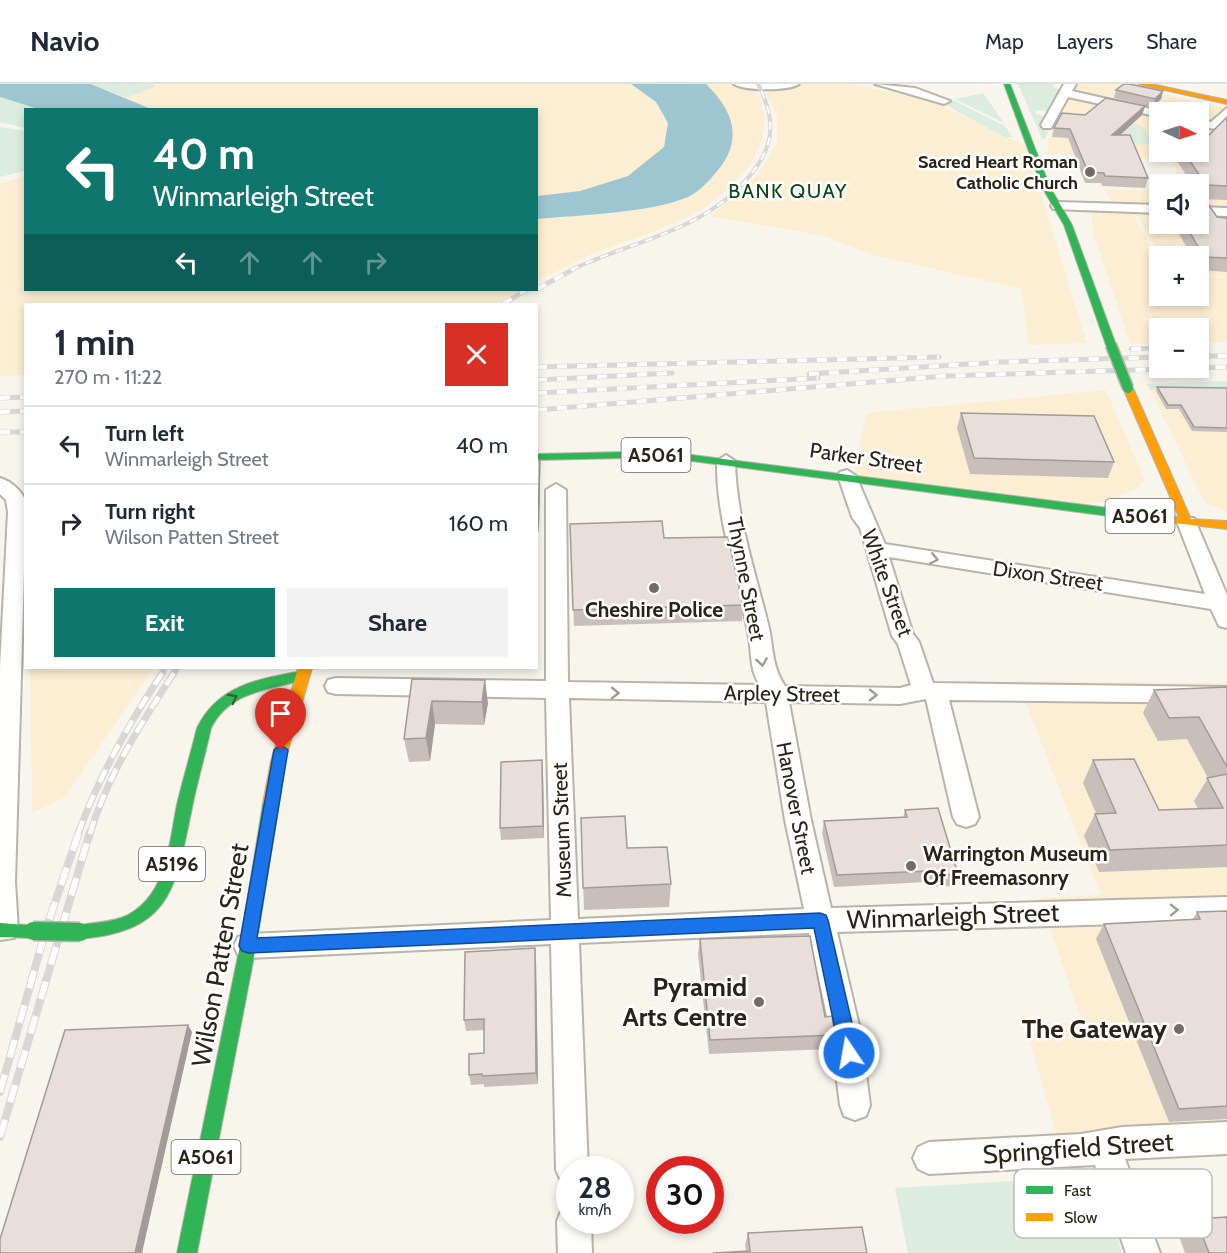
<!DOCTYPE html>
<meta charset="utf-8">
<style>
:root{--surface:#fff;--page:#f2f2f3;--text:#1f2937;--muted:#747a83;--line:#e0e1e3;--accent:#0f766e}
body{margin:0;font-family:Cabin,sans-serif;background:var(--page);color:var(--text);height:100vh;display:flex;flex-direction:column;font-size:22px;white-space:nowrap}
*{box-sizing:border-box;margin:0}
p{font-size:20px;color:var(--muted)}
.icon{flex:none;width:33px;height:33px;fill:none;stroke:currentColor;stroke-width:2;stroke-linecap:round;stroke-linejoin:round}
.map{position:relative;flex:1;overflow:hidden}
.drawer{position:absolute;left:24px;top:219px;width:514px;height:366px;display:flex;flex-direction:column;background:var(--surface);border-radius:0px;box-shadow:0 3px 9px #0003}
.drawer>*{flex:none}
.hud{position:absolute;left:24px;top:24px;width:514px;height:183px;border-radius:0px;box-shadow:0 3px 9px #0003;background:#0f766e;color:#fff;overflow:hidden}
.needle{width:39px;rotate:94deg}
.buttons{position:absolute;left:1149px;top:18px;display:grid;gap:12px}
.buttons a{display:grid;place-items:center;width:60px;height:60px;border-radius:0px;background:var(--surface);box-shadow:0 3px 9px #0003;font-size:30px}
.speed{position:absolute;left:556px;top:1072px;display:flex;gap:12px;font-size:30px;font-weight:700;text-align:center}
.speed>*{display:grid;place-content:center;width:78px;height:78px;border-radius:50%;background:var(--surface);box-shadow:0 3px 9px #0003;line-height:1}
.speed small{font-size:15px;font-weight:400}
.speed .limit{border:9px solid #d22;background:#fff;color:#111}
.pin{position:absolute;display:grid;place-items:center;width:51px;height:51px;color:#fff;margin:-62px -26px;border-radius:50% 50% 50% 0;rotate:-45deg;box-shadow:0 0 6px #0007}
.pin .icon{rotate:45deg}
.me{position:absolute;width:66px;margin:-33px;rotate:348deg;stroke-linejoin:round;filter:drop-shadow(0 0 4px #0008)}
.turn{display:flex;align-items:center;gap:21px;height:126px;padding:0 30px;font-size:27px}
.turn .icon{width:78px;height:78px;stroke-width:2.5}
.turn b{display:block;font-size:42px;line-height:51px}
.lanes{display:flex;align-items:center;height:57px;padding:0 30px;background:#0003;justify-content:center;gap:30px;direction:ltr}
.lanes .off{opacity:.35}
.round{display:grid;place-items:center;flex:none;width:63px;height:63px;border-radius:0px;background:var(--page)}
.summary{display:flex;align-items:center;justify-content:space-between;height:102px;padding:0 30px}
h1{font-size:36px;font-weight:700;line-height:45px}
.primary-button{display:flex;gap:12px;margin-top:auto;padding:12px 30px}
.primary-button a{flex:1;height:69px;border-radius:0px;background:var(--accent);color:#fff;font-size:24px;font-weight:700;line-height:69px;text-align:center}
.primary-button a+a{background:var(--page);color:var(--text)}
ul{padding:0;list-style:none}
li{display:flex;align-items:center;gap:18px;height:78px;padding:0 30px;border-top:2px solid var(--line)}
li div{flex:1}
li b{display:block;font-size:22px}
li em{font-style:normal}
header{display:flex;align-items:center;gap:36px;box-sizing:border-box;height:84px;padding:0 30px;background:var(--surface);border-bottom:2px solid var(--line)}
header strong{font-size:28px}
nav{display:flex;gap:33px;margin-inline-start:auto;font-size:21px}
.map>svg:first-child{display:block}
.built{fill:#fceed3;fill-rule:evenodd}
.green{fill:#dceddf}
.water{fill:#9ec6d0}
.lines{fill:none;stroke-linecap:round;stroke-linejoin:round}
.street-casing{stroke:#b9b4aa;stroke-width:4}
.fast-casing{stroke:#b9b4aa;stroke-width:2}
.slow-casing{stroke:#b9b4aa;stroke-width:2}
.street{fill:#fefefc;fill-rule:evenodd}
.fast{fill:#30b455;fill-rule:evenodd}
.slow{fill:#ff9f0a;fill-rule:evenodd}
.rail-far3-casing{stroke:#d9d7d5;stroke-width:4}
.rail-far2-casing{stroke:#d9d7d5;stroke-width:5}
.rail-far1-casing{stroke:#d9d7d5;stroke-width:7}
.rail-casing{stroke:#d9d7d5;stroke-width:8}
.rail-far3{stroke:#fff;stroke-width:2;stroke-dasharray:8;stroke-linecap:butt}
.rail-far2{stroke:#fff;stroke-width:4;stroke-dasharray:10;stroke-linecap:butt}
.rail-far1{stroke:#fff;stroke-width:4.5;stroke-dasharray:14;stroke-linecap:butt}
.rail{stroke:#fff;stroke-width:6;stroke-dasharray:18;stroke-linecap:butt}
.fast-bridge-far1-casing{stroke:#b9b4aa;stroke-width:13;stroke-linecap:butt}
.fast-bridge-casing{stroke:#b9b4aa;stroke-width:21;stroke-linecap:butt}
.fast-bridge-far1{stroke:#30b455;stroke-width:10}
.fast-bridge{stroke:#30b455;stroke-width:18}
.wall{fill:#c8bfbb}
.shaded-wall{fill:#a29b99}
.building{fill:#e8deda;stroke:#a29b99;stroke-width:1.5}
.oneway{stroke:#9f9b94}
.oneway2{stroke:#2d6432}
.route{fill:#1a73e8;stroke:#114b97;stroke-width:1.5}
.poi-dot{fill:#726c61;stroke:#fff;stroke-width:2}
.labels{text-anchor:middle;stroke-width:5;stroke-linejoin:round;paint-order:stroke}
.far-poi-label{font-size:18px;font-weight:bold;fill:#2a2316;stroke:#fff;text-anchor:end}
.far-quarter-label{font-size:20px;letter-spacing:1.5px;fill:#094917;stroke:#fff}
.shield{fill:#fff;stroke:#6a655c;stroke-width:1.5}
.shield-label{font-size:20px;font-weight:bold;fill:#2a2316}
.street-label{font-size:21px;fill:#2a2316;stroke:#fff}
.poi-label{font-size:21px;font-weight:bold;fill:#2a2316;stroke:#fff}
.near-street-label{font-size:26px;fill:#2a2316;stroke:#fff}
.near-poi-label{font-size:26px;font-weight:bold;fill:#2a2316;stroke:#fff;text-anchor:end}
.key{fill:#fff;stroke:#bfbdb9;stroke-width:1.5}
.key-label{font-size:16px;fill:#2a2316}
</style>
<header>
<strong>Navio</strong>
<nav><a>Map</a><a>Layers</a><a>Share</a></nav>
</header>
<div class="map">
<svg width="1227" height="1169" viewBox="0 0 1227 1169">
<rect width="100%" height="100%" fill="#f8f5ed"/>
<path class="built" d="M161,0H630L656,18L668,39L664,63L628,92L580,107L537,112V26H151L127,14Z
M706,0H750L759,13L765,31L764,43L762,56L750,82L725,107L700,127L653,148L596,168L537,197V135L669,119L726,26Z
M761,0H848L928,15L1026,62L1087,259L1028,261L1022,205L873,171L824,152L710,132L756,93L777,59V31Z
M1077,0H1116L1227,24V124L1199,123L1198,100L1181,98L1170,74L1047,70L1049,53ZM1160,28H1198V68H1160Z
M25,92L26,206H520L497,220H26L25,291L0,292V100Z
M1105,105L1159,107V121L1112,119Z
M1091,126L1132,128L1159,175L1160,212H1198L1199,193L1227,194V258H1199L1198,244H1160L1159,259L1130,260L1094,152Z
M1134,128L1159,129L1160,140H1198L1199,130L1227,131V193L1199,191L1198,172H1161Z
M1149,303H1227V427L1205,419Z
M1106,306L1145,396L1136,405L1102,418L1066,422L854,392L866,329Z
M30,584H153L65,713L32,729Z
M1227,596V1045L1058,1056L1025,939H1082L1040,814L1101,811L1017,597L1221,599Z"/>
<path class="green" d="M91,0H151L157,2L127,14Z
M1018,0H1054L1053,3L1061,6L1048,27L1037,26L1035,29L1043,32L1051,43L1045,55H1042Z
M983,9L1004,39L955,15Z
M0,13L38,25L26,26L25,44L0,38Z
M953,16L1005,42L1012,53H1004L942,19Z
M1102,32L1141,41L1154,61L1089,56Z
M0,43L25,47V87L0,93Z
M1227,297V307L1150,306L1147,300Z
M1096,1092L1122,1169H908L895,1104Z"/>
<path class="water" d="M0,0H91L151,25H38L0,13Z
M631,0H706C737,30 743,60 713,92C706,100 698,108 688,113C649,129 581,131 537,135V112L580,107L628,92L664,63L668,39L656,18Z"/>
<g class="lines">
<defs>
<path id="street" d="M734,0H799C789,7 744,7 734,0Z
M875,0L915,4L950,17L944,20Z
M1064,0H1076L1072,7L1165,28H1160V33L1068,13L1051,44H1043L1041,41Z
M1227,24V35L1218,45L1198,43V35L1211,38Z
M1058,118L1160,121V129L1053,125L1051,122Z
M1198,123L1227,124V132L1198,131Z
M726,371L735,377C736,432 755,487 768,540C774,564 771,581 785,602L900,604L911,601L898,560L892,552L860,444L852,433L838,392L840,388L847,386L856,392L885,460L1205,510L1177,438L1180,434H1194L1227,511V544L1219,542L1211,525L889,473L913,550L919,558L933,599L1227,603V619L949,616L979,733L975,740L966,743L957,740L953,733L926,615L900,620L789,618L811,736L831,824L1227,813V837L837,848L861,950L870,1021L866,1032L855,1036L844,1032L840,1021L831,950L809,849L579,859L588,1086H570V1101L561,1097L556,1086L551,860L248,874L238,871L234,862L238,853L248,850L551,836L546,614L336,610L328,608L325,602L328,596L336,594L546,597V406L556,400L566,406L568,598L760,601C749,585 752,567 748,548C737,492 716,434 717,377ZM569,614L766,618L785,736L804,825L578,835Z
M0,394C11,397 22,407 26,418L15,798L18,846L14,854L0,856V584L8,428L6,416L0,410Z
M1227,1038V1070L1125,1075L1160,1169H1126L1095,1081L929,1090L918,1085L913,1074L918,1063L929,1058L1081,1050L1122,1043Z
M570,1122V1137H591L592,1169H558L557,1137L562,1125Z"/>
<path id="fast" d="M1004,0H1010L1050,103L1072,141L1116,261L1114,263L1106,261L1064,141L1042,103Z
M626,368L692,371L1116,425L1122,429L1116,433L692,377L626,374L537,376V370Z
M302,587L307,589L309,592L307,595C271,606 230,606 211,644C205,673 196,701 191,729C175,807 170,847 80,855L74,853L72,848L74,843C92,837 111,840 128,831C169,809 169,755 178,716C184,692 191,668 197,644C218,601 258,595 302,587Z
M271,713L276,715L279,719L256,862L197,1169H177L240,862L263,719L266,715Z
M0,839L39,842L41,847L39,852L33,854L0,853Z"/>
<path id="slow" d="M1138,0H1151L1227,16V20Z
M1128,301L1133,304L1191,435L1227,437V445L1112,432L1110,429L1112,426L1116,425L1179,433L1123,304Z
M298,584H312L285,677L279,719L276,723L271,725L266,723L263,719L271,677Z"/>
</defs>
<use href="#street" class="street-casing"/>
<use href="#fast" class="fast-casing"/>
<use href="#slow" class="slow-casing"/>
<use href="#street" class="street"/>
<use href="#fast" class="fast"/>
<use href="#slow" class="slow"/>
<defs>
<path id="rail-far3" d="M571,186C634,156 707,147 752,89C776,59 775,33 758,0"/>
<path id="rail-far2" d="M537,205L574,185
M503,220L526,206
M1131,265L1160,264
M1198,272H1227
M537,283L939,273
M809,290L1002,278L1160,273
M537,296L672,289
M537,309L818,294
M0,314L26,313
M537,326L945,292L1227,283
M0,328L26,327
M0,348H26"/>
<path id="rail-far1" d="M78,750C99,692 129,639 163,588
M90,750C108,689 143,637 177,584"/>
<path id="rail" d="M0,1008L46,845L79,748
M0,1053L90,748"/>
</defs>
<use href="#rail-far3" class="rail-far3-casing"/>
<use href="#rail-far2" class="rail-far2-casing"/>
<use href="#rail-far1" class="rail-far1-casing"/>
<use href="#rail" class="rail-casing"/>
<use href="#rail-far3" class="rail-far3"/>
<use href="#rail-far2" class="rail-far2"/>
<use href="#rail-far1" class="rail-far1"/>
<use href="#rail" class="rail"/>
<defs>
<path id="fast-bridge-far1" d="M1111,261L1128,304"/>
<path id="fast-bridge" d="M33,847L80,848"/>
</defs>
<use href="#fast-bridge-far1" class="fast-bridge-far1-casing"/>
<use href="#fast-bridge" class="fast-bridge-casing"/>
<use href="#fast-bridge-far1" class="fast-bridge-far1"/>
<use href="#fast-bridge" class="fast-bridge"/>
</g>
<path class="wall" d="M1116,6L1163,7L1161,15L1152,23L1114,14Z
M1145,22L1142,31L1120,51L1148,94L1145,104L1102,102L1101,99H1085L1068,54L1052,53L1054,44Z
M1227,33V116L1201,115V120L1217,133L1227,134V188L1199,186L1198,185V172H1192L1173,140H1198V100H1160V116L1156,109L1160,96L1190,97L1171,68H1198L1208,52Z
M1157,303L1227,304V348L1192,347L1179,325H1166L1156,307Z
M961,329L1114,378L1108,394L970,390L957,344Z
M537,376H540V388L539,448H537Z
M570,440L664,454L743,521L742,537L574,542Z
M412,595L488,619L484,641L435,640L430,677L409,678L404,655Z
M1227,603V783L1099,788L1084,752L1095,730L1096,729L1083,699L1093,676L1159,726L1198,725L1194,717L1208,694L1187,655L1158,657L1143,629L1154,606Z
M543,688L544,754L501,756L500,744Z
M905,726L958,790L954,802L927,803L926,798L834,803L822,749L824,737L903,734Z
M581,734L627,764L671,800L669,823L584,826Z
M1227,827V1035L1169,1038L1096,855L1104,840L1193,835L1197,828Z
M700,855L825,933L835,951L831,965L709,970L698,870Z
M536,875L538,1000L484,1003V1000L471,1001L469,991L484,969V946L466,947L464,936Z
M1196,1135L1227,1169H1185L1179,1152Z
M748,1149L867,1169L746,1167L745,1161Z"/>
<path class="shaded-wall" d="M1163,7L1161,15L1152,23L1155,15Z
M1145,22L1142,31L1109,61L1112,51Z
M540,376V388L539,448L538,436Z
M485,596L488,619L484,641L482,618Z
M432,617L435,640L430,677L426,654Z
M542,676L543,688L544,754L543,742Z
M535,864L536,875L538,1000L536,989Z
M188,941L192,948L142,1169H135Z"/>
<path class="building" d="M1124,0H1129L1163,7L1155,15L1116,6Z
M1106,14L1145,22L1112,51H1130L1148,94L1105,92L1104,89L1088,88L1070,45L1054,44L1062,29L1085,31Z
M1227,33V102L1206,101L1184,68H1198V52H1208Z
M1160,96L1193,97L1195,100H1162Z
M1198,105L1201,109V120H1208L1217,133L1227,134V174L1204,173L1185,140H1198Z
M1157,303L1227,304V344L1194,343L1181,321H1168Z
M961,329L1094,332L1114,378L974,374Z
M537,376H540L538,436H537Z
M662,437L664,454L728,453L743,521L573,526L570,440Z
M412,595L485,596L482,618L432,617L426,654L404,655Z
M1227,603V683L1199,633L1169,634L1154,606Z
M1134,675L1159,726L1223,724L1207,694L1227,690V761L1110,766L1095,730L1116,729L1093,676Z
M542,676L543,742L500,744L501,678Z
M938,724L958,790L931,791L930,787L837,791L824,737L907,733L905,726Z
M625,732L627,764L667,763L671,800L583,804L581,734Z
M1227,827V1022L1179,1025L1104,840L1200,835L1197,828Z
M810,852L825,933L832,932L835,951L710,956L700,855Z
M535,864L536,989L483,992L482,990L469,991V970L484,969V935L464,936L465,868Z
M188,941L135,1169H0V1155L65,946Z
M1227,1133V1169H1209L1196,1135Z
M862,1143L867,1169H713L750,1167L748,1149Z"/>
<defs><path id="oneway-chevron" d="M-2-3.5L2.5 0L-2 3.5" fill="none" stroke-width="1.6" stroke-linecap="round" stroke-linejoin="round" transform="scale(1.5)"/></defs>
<g class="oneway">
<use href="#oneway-chevron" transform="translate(934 475) rotate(12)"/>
<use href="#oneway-chevron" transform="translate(762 578) rotate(81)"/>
<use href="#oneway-chevron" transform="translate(615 609) rotate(1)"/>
<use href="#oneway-chevron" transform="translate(873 611) rotate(1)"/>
<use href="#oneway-chevron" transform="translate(1174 826) rotate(-1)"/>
</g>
<use class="oneway2" href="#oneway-chevron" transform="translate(233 614) rotate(-27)"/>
<path class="route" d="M281,661L288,666L257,854L820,829L826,831L828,836L859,969L856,975L849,978L843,975L840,969L814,844L248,869L242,867L239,862L274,666Z"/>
<g class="poi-dot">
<circle cx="1090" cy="88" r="6"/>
<circle cx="654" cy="504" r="6"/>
<circle cx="911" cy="782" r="6"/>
<circle cx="759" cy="918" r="6"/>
<circle cx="1179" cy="945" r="6"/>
</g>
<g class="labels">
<g class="far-poi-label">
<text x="1078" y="84">Sacred Heart Roman<tspan x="1078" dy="21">Catholic Church</tspan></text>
</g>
<g class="far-quarter-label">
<text x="788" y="114">BANK QUAY</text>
</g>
<g class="shield">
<rect x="621.5" y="354" width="69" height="34" rx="4.5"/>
<rect x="1105.5" y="415" width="69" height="34" rx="4.5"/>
<rect x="139" y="763" width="66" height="34" rx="4.5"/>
<rect x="171.5" y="1056" width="69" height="34" rx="4.5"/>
</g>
<g class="shield-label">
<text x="656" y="378">A5061</text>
<text x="1140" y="439">A5061</text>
<text x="172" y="787">A5196</text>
<text x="206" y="1080">A5061</text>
</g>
<g class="street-label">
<text transform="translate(866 374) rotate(8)" y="7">Parker Street</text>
<text transform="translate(1048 492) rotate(8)" y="7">Dixon Street</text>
<text transform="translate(746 495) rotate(79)" y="7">Thynne Street</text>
<text transform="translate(887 499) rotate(70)" y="7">White Street</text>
<text transform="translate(782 610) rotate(1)" y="7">Arpley Street</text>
<text transform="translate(796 724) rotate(79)" y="7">Hanover Street</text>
<text transform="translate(562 746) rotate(-92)" y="7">Museum Street</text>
</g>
<g class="poi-label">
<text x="654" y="533">Cheshire Police</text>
<text x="923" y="777" text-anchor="start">Warrington Museum<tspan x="923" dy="24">Of Freemasonry</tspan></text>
</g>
<g class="near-street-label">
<text transform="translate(953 832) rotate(-2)" y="9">Winmarleigh Street</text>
<text transform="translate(220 871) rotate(-80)" y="9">Wilson Patten Street</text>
<text transform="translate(1078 1064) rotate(-4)" y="9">Springfield Street</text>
</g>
<g class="near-poi-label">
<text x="747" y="912">Pyramid<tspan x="747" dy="30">Arts Centre</tspan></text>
<text x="1167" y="954">The Gateway</text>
</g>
</g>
<rect x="1014" y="1085" width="198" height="69" rx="9" class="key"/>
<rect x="1026" y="1102" width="27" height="8" fill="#30b455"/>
<rect x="1026" y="1129" width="27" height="8" fill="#ff9f0a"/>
<g class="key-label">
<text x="1064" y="1112">Fast</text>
<text x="1064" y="1139">Slow</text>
</g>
</svg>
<div class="buttons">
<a><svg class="needle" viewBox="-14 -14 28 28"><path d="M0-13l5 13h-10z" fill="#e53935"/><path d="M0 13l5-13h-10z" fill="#747a83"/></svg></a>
<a><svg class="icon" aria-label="sound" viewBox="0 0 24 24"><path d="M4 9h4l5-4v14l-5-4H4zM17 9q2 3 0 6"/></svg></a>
<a>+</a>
<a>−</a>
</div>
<div class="speed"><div>28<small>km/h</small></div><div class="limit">30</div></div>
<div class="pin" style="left:281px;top:666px;background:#d93025"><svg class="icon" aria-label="arrive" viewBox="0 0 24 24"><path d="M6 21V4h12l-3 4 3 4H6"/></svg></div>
<svg class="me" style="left:849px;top:969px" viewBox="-20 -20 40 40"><circle r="17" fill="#1a73e8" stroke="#fff" stroke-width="3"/><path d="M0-11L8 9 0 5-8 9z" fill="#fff"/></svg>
<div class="hud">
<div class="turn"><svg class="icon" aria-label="left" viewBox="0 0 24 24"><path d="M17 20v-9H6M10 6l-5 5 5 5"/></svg><div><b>40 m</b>Winmarleigh Street</div></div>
<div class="lanes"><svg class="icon" aria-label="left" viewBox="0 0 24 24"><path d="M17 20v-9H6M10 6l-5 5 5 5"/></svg><svg class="icon off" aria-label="ahead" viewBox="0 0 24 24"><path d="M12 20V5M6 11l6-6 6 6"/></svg><svg class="icon off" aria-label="ahead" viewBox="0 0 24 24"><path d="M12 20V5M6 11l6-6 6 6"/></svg><svg class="icon off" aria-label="right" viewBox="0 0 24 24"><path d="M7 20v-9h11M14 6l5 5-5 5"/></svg></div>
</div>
<section class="drawer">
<div class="summary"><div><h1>1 min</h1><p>270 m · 11:22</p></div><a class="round" style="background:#d93025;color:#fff"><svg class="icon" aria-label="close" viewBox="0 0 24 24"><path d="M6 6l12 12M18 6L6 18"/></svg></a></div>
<ul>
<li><svg class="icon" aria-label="left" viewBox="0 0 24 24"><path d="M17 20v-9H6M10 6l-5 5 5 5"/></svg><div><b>Turn left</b><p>Winmarleigh Street</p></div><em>40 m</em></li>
<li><svg class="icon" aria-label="right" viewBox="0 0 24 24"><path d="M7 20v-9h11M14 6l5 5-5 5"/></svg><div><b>Turn right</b><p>Wilson Patten Street</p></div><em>160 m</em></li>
</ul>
<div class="primary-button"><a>Exit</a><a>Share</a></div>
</section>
</div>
